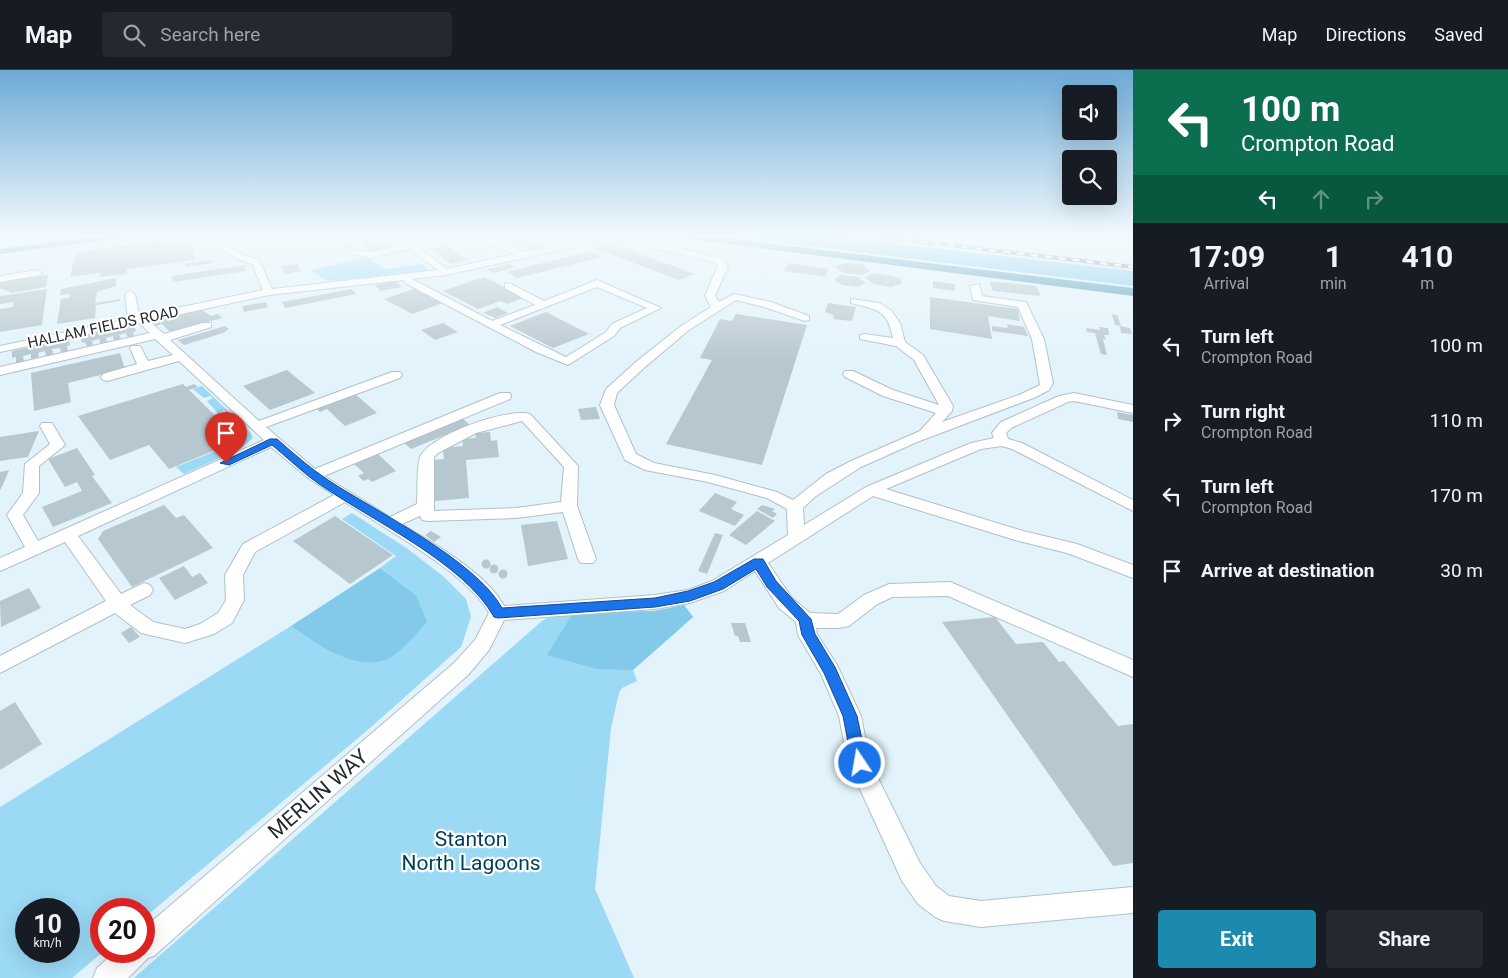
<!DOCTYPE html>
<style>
:root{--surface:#171b24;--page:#242831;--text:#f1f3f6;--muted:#9ea1a6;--line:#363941;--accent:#1c89af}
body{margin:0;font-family:Roboto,sans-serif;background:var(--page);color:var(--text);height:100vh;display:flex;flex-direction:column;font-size:19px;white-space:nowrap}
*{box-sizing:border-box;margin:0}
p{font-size:16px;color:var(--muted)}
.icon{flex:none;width:28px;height:28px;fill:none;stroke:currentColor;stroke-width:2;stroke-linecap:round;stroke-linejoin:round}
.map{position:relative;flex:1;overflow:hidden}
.side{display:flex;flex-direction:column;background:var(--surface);width:375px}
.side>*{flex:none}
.hud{background:#0b6e4f;color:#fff;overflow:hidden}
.controls{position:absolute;left:1062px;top:15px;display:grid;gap:10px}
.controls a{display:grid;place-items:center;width:55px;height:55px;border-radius:5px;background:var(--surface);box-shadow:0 5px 20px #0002;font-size:25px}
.speed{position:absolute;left:15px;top:828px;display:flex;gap:10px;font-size:25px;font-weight:700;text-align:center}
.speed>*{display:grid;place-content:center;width:65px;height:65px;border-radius:50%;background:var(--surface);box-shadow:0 5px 20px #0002;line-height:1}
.speed small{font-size:12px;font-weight:400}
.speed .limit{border:8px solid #d22;background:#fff;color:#111}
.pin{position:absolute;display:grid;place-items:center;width:42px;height:42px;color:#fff;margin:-51px -21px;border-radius:50% 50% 50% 0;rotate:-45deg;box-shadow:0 0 5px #0007}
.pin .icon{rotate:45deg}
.me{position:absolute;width:55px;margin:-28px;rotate:348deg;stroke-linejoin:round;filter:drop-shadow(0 0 4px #0008)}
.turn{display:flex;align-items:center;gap:18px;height:105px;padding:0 25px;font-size:22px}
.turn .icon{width:65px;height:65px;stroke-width:2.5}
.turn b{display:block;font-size:35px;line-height:42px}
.lanes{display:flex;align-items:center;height:48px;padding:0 25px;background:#0003;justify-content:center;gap:25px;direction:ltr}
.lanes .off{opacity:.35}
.eta{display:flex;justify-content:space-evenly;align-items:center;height:85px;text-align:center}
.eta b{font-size:30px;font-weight:700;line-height:35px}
.action{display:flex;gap:10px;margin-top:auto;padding:10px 25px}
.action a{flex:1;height:58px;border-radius:5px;background:var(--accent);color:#fff;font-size:20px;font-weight:700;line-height:58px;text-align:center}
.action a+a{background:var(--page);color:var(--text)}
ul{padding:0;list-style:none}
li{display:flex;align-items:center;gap:15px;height:75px;padding:0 25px}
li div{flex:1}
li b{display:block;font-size:19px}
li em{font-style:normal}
header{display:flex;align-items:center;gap:30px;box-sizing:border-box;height:70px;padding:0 25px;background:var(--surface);border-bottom:1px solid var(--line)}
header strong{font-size:24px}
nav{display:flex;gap:28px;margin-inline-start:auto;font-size:18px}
.search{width:350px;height:45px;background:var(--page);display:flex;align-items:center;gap:12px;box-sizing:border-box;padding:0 18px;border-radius:5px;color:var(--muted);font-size:19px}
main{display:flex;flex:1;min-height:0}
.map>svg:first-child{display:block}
.green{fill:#9bd9f5;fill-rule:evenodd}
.forest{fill:#83caea}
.water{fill:#559bba}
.building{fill:#b7c7cf}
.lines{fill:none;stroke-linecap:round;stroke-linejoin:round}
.minor-casing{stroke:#b0c0c8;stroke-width:2}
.minor{fill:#fff;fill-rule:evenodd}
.rail-casing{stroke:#798489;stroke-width:4}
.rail{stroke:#fff;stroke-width:2.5;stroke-dasharray:7;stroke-linecap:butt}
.route{fill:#1a73e8;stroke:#114b97}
.labels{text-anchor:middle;stroke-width:4.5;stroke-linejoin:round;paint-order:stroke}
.far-street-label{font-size:15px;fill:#242a2d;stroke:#fff}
.near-street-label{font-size:21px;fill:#242a2d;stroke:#fff}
.near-park-label{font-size:21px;fill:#003f55;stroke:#fff}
</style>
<header>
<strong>Map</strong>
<div class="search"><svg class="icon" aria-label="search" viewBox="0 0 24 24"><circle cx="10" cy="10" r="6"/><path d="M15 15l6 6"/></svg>Search here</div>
<nav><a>Map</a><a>Directions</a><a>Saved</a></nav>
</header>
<main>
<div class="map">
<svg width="1133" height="908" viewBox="0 0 1133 908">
<rect width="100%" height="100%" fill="#e2f3fb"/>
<path class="green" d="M367,187L384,199L422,194L428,199L426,201L327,211L311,200Z
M202,316L251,363L253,368L242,378L184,404L176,397L245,369L224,348L229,345L224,340L218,343L207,331L213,328L210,326L204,328L193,319Z
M352,443L408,479L444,507L466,529L471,547L461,577L370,658L144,848V839H101V881H104L72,908H0V737L291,556L316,573L344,586L416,525L380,498L396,486L342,449ZM26,839H69V881H26Z
M684,535L693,547L633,600L637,611L622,618L619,623L611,658L595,819L634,908H134L542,551C565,536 625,543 654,541C664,540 674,538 684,535Z"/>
<path class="forest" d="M720,165H819L1133,201V216Z
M380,498L416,525L427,552C418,562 408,574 397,583C365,609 318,575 291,556Z
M684,535L693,547L633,600L597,599L547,585L573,543L654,541Z"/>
<path class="water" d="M110,165H147L0,184V179Z
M658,165H701L1133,218V226Z"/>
<path class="building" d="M478,165H507V166L486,171Z
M522,165L529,167L541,177L528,180L509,168Z
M191,167L194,190L127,199V204L100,207L101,203L70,207L76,182Z
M375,168L389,179L372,183L358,172Z
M609,173L679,198L694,204L679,210L594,178Z
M353,175L355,177L319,182Z
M447,176L460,185L468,190L451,194L431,179Z
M591,181L602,187L517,208L507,202Z
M212,190L213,193L186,197L185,194Z
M788,193L828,199L826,207L784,201Z
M843,193L862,194L870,201L862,205L844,203L835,197Z
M297,194L301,201L285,204L281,196Z
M509,194L514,198L493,203L487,199Z
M245,195L246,201L173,212L172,206Z
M873,203L894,206L900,209L902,213L891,217L874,214L865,208Z
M48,205L46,217L12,223L0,218V212Z
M840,205L858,207L866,213L858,217L842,215L834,210Z
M484,207L519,224L523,228L507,234L501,231L478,239L443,221Z
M116,208V216L97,222L95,233L120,229V231L96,235L95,248L57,254L61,229L69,228V224L60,225L61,219Z
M397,211L402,217L380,221L375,215Z
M933,211L955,214V221L933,218Z
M989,211L1036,216L1041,226L993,221Z
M47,219L42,255L0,262V239L13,237L14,232L0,234V226Z
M352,219L356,224L285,238L282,232Z
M414,219L443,233L412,244L384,229Z
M930,227L1018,239L1020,251L988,246L992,269L930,259Z
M266,232L268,237L244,242L242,236Z
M828,233L856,237L852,251L833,249L834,245L825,242Z
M497,237L508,243L495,248L483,243Z
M202,240L211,246L218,244L222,248L170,262L162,254L156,256L153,252Z
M546,242L589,264L553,278L510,256Z
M736,244L807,255L762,395L666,374L712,290L700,288L720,249L732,251Z
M1112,244L1117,245L1121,256L1115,255Z
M443,253L458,262L435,270L421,260Z
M1007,254L1024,257L1028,266L992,261V256L1008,258Z
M134,255L136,261L133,262L134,266L128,268L126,263L119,265L121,269L114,271L113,266L106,268L107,272L101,274L99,269L92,271L93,275L87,277L85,272L82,273L80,266Z
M225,256L229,259L223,263L184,275L178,270Z
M1120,256L1130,258L1132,264L1121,263Z
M1099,257L1108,258L1109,265H1104L1106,270L1103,269L1107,285L1101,284L1095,263L1087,262L1086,258L1100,260Z
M69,269L70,275L67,276L68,281L61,283L60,278L52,279L53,284L46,286L45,281L38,283L39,287L31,289V284L23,286L24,291L16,293V287L12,288V281Z
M120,283L125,299L68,313L71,332L34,341L31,303Z
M287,300L315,323L270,340L243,316Z
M183,314L186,317L194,314L198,317L189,320L240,370L169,399L149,375L110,390L78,346Z
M355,324L377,343L345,356L327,339L320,342L316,338Z
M596,337L600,349L581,350L578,339Z
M1117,342L1133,345V352L1118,349Z
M462,348L470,355L411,379L403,372Z
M39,361L28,387L0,391V367Z
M490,362L491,371L497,370L499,387L466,390L469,428L435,431V390L444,389L443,378L463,376L462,369L476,368L475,363Z
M77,378L95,405L92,406L112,433L53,457L42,437L82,421L77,412L65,417L48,389Z
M378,384L396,401L372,412L368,409L364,411L358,406L364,403L354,394Z
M9,400L3,415L0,420V402Z
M715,423L737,432L731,439L744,445L735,456L699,441Z
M164,435L176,448L184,445L213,478L132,517L98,469L103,461Z
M762,435L775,439L772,441L777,444L773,448L757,439Z
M757,441L775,451L746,475L729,465Z
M335,446L393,485L350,514L293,471Z
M557,451L568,489L528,496L521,455Z
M431,461L441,467L434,472L425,465Z
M715,463L723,465L707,504L698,501Z
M481.5 494a4.5 4.5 0 1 1 9 0a4.5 4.5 0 1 1-9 0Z
M489.5 499a4.5 4.5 0 1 1 9 0a4.5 4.5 0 1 1-9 0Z
M184,496L192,507L200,503L208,513L175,530L159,508Z
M498.5 504a4.5 4.5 0 1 1 9 0a4.5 4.5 0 1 1-9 0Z
M29,518L41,538L1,557L0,531Z
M995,547L1016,574L1043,572L1059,592L1064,591L1118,656L1133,654V793L1113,796L942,552Z
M731,553H745L751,572H740L738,566H735Z
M131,557L140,567L129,573L121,563Z
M15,632L42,674L0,700V641Z"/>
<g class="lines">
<defs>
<path id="minor" d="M392,165H402L447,199L515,184L483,173L470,165H481L525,182L606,165H623L720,188L728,196L715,226L719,232L734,224L771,232L809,246V250L805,251L764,237L736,230L689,260L645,297L617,323L614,335L636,384L654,393L715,405L777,422L793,430L826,404L851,391L920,361L936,343L883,326L845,307L843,304L845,301H853L893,320L939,335L914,290L896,276L860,269V265L864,264L893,268C887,239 878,240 851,233V229L879,233L891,240L900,253L905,272L923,285L953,336L952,341L942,352L1019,325L1040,315L1032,269L1018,237L973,230L970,216L979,214L982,226L1026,232L1044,269L1053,313L1049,320L1036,327L917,372L861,397L816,426L803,438L804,455L866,417L971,373L994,368L992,363L1001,352L1059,326L1074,323L1133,335V343L1074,331L1068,332L1011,358L1006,363L1008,369L1022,373L1133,430V441L1012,379L1002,376L981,379L886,419L1023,461L1077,474L1133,495V508L1067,483L1015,470L873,426L768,493L792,528L810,543L838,544L864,525L889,514L950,512L1133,590V607L948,526L892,527L876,535L849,556L838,558H816L817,564L837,595L861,646L870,692L920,793L936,816L949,826L981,831L1133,817V843L981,857L944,851L935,847L918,834L902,811L848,693L839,646L821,604L798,565L796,552L779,538L755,501L724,521L690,533L655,539L504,550L489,580L468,605L154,886L148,888L128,908H93L97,898L116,881H144V858L454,593L475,570L489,543C470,505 382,457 345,432L255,482L243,505L244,530L232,553L214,564L185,573L141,563L115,543L0,603V586L106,531L65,472L0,501V488L25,477L7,445L23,423L25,394L50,374L40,356L42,353H52L65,375L39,396V423L23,445L38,471L264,370L179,291L107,311L103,310L101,307L103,304L137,294L130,278L132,276H140L148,291L173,285L155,269L0,305V297L150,263L139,253L0,282V276L128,249L125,224L130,221L135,224L139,245H143L263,220L252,194L237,189L207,171V167L210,166L243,185L259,190L272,219L438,200L409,179L369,188L351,183L356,180L369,182L404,175ZM612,169L714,192L718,196L705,226L711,237L681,256L637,291L606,319L600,335L625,390L645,400L708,412L767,428L787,439L788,465L712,511L688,520L655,525L504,536C486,502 433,474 402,454L420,446L422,450L428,451L516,448L563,442L578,489L581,493H593L596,489L577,436L578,396L530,344C506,338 434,364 421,385C416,393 418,423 417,434L390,447L324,406L510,329L511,326L510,323H500L315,399L266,357L400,308L402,305L400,302H392L259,351L170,270L211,257V253H203L164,264L149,251L269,225L403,210L407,214L536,282L568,295L614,266L620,258L661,238L597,210L544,231L509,213L505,214V218L535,235L492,251L412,209L446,205ZM597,217L647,238L612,254L606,262L566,287L500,255ZM522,351L564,397L561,432L516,438L434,441V387L438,383L476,363ZM271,377L308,408L334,425L243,474L225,505L226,530L218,543L200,554L185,559L153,552L130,535L150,525L153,520L150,515L144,513L121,524L78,466Z
M37,200L42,203L40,205L0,212V206Z"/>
</defs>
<use href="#minor" class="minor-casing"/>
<use href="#minor" class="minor"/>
<defs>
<path id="rail" d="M864,165L1133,197"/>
</defs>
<use href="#rail" class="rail-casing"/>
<use href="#rail" class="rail"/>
</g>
<linearGradient id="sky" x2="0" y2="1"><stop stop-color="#6daad6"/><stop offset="0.57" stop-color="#f2fafd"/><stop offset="1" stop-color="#f2fafd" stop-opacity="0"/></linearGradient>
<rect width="1133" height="292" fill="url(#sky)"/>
<path class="route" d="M270,369H277C293,383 310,398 328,410C375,441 476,490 502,538L655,528L688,521L714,512L754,489H763L776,511L811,549L815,564L835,597L857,646L867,693L865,698L860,700L854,698L852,693L843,646L824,603L802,565L799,551L767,517L756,499L723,519L690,531L655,537L498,548L494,547C464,493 371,450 319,414C303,403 288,388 272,375L229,395L220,393Z"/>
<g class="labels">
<g class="far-street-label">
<text transform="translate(103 257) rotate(-12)" y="5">HALLAM FIELDS ROAD</text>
</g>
<g class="near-street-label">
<text transform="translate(318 724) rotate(-41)" y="7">MERLIN WAY</text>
</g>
<g class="near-park-label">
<text x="471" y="776">Stanton<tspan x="471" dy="24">North Lagoons</tspan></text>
</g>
</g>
</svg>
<div class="controls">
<a><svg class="icon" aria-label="sound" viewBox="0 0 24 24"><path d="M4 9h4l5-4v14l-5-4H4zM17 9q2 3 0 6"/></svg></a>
<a><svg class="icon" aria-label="search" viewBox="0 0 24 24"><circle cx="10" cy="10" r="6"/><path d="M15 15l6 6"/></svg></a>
</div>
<div class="speed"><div>10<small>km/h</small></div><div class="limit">20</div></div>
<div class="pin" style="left:226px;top:393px;background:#d93025"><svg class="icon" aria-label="arrive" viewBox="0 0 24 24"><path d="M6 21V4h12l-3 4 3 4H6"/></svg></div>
<svg class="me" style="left:860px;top:693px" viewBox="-20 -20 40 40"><circle r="17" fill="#1a73e8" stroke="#fff" stroke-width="3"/><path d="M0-11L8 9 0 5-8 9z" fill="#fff"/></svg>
</div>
<section class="side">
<div class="hud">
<div class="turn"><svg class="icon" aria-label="left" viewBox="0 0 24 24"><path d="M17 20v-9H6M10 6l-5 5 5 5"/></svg><div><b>100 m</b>Crompton Road</div></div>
<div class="lanes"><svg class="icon" aria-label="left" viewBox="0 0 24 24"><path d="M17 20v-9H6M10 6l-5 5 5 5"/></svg><svg class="icon off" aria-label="ahead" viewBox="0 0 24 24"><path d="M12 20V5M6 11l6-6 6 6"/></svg><svg class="icon off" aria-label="right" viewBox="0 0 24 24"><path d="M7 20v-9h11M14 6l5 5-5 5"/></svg></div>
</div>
<div class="eta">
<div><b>17:09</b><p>Arrival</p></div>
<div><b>1</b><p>min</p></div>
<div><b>410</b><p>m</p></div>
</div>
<ul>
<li><svg class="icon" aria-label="left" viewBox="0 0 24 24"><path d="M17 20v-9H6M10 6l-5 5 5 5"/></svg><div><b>Turn left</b><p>Crompton Road</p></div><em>100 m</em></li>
<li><svg class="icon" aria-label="right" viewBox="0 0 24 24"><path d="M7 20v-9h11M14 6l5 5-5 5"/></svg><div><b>Turn right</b><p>Crompton Road</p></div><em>110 m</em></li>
<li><svg class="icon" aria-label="left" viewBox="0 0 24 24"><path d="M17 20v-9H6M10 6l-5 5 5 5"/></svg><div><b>Turn left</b><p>Crompton Road</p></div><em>170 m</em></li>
<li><svg class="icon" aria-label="arrive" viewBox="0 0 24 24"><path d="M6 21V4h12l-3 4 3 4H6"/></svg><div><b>Arrive at destination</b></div><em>30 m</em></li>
</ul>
<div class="action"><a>Exit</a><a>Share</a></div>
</section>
</main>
